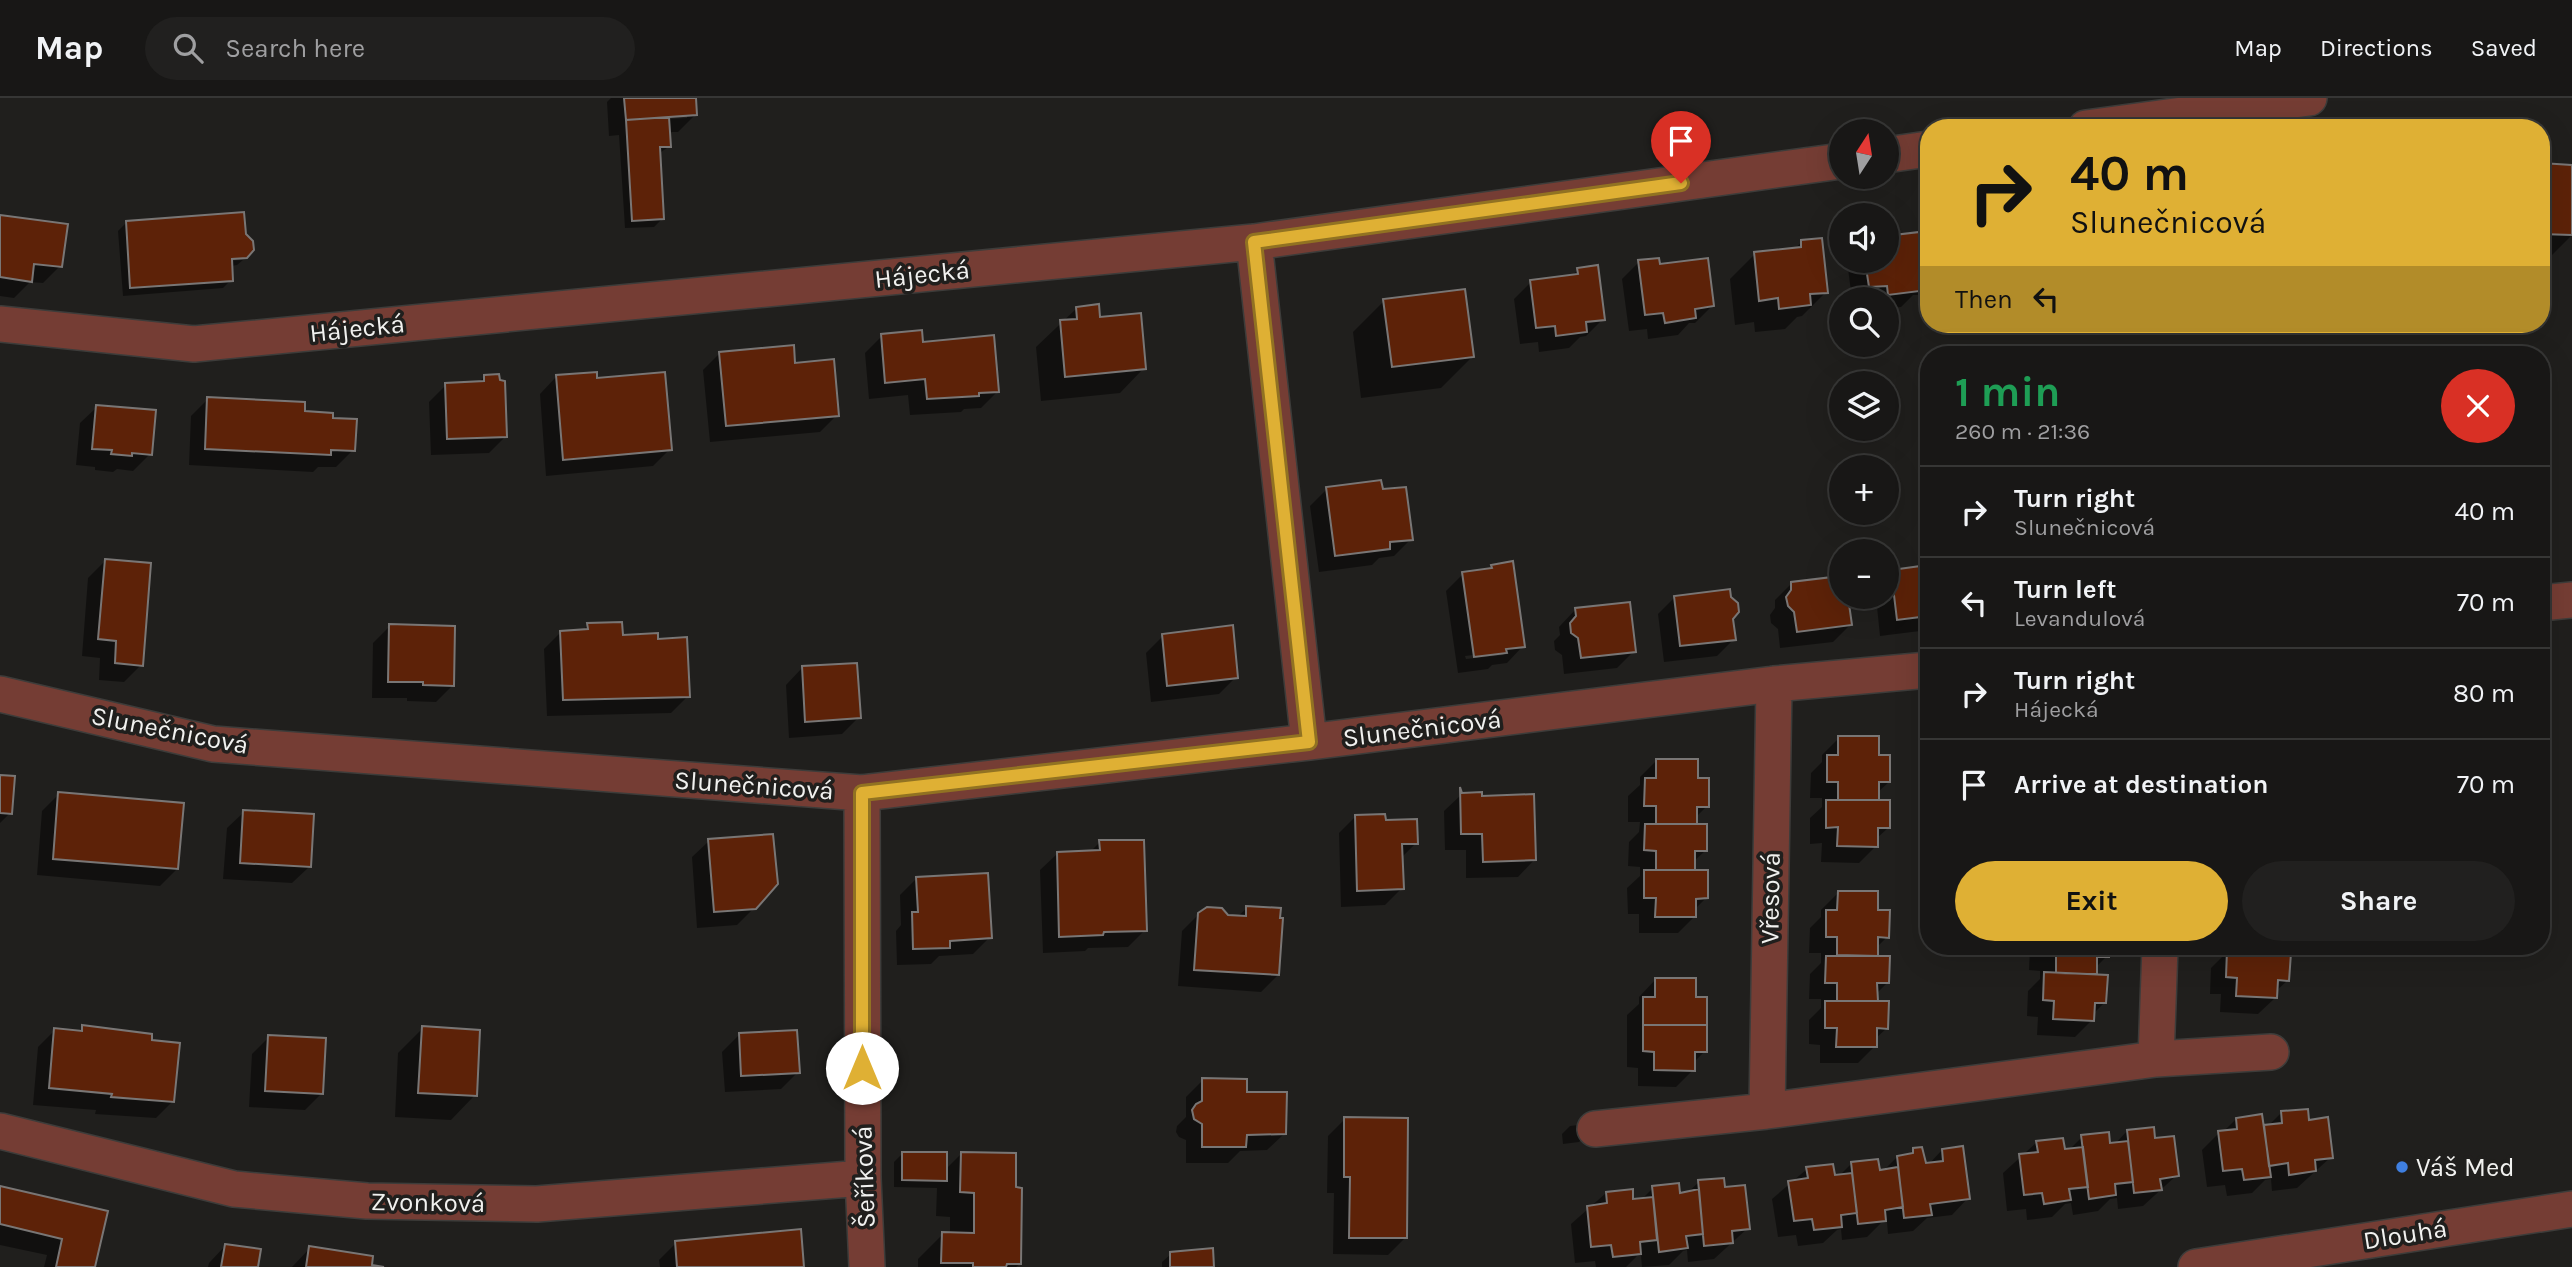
<!DOCTYPE html>
<meta charset="utf-8">
<style>
:root{--surface:#181716;--page:#21201f;--text:#f1f3f6;--muted:#9f9fa1;--line:#363635;--accent:#dfb034}
body{margin:0;font-family:Karla,sans-serif;background:var(--page);color:var(--text);height:100vh;display:flex;flex-direction:column;font-size:26px;white-space:nowrap}
*{box-sizing:border-box;margin:0}
p{font-size:23px;color:var(--muted)}
.icon{flex:none;width:38px;height:38px;fill:none;stroke:currentColor;stroke-width:2;stroke-linecap:round;stroke-linejoin:round}
.map{position:relative;flex:1;overflow:hidden}
.side{position:absolute;left:1920px;top:248px;width:630px;height:609px;display:flex;flex-direction:column;background:var(--surface);border-radius:28px;box-shadow:0 7px 28px #0002,0 0 0 2px var(--line)}
.side>*{flex:none}
.hud{position:absolute;left:1920px;top:21px;width:630px;height:214px;border-radius:28px;box-shadow:0 7px 28px #0002,0 0 0 2px var(--line);background:#dfb034;color:#111;overflow:hidden}
.needle{width:46px;rotate:12deg}
.controls{position:absolute;left:1829px;top:21px;display:grid;gap:14px}
.controls a{display:grid;place-items:center;width:70px;height:70px;border-radius:50%;background:var(--surface);box-shadow:0 7px 28px #0002,0 0 0 2px var(--line);font-size:35px}
.pin{position:absolute;display:grid;place-items:center;width:60px;height:60px;color:#fff;margin:-72px -30px;border-radius:50% 50% 50% 0;rotate:-45deg;box-shadow:0 0 7px #0007}
.pin .icon{rotate:45deg}
.me{position:absolute;width:77px;margin:-38px;rotate:0deg;stroke-linejoin:round;filter:drop-shadow(0 0 5px #0008)}
.turn{display:flex;align-items:center;gap:24px;height:147px;padding:0 35px;font-size:32px}
.turn .icon{width:91px;height:91px;stroke-width:2.5}
.turn b{display:block;font-size:49px;line-height:60px}
.then{display:flex;align-items:center;height:66px;padding:0 35px;background:#0003;gap:14px;font-size:26px}
.round{display:grid;place-items:center;flex:none;width:74px;height:74px;border-radius:37px;background:var(--page)}
.summary{display:flex;align-items:center;justify-content:space-between;height:119px;padding:0 35px}
h1{font-size:42px;font-weight:700;line-height:52px;color:#1e9e55}
.primary-button{display:flex;gap:14px;margin-top:auto;padding:14px 35px}
.primary-button a{flex:1;height:80px;border-radius:42px;background:var(--accent);color:#111;font-size:28px;font-weight:700;line-height:80px;text-align:center}
.primary-button a+a{background:var(--page);color:var(--text)}
ul{padding:0;list-style:none}
li{display:flex;align-items:center;gap:21px;height:91px;padding:0 35px;border-top:2px solid var(--line)}
li div{flex:1}
li b{display:block;font-size:26px}
li em{font-style:normal}
header{display:flex;align-items:center;gap:42px;box-sizing:border-box;height:98px;padding:0 35px;background:var(--surface);border-bottom:2px solid var(--line)}
header strong{font-size:33px}
nav{display:flex;gap:38px;margin-inline-start:auto;font-size:24px}
.search{width:490px;height:63px;background:var(--page);display:flex;align-items:center;gap:18px;box-sizing:border-box;padding:0 24px;border-radius:38px;color:var(--muted);font-size:26px}
.map>svg:first-child{display:block}
.shadow{fill:#0007;fill-rule:evenodd}
.building{fill:#5d2208;stroke:#797675;stroke-width:2}
.lines{fill:none;stroke-linecap:round;stroke-linejoin:round}
.street-casing{stroke:#3d3c3a;stroke-width:38}
.street{stroke:#753d34;stroke-width:35}
.route-casing{stroke:#917222;stroke-width:18}
.route{stroke:#dfb034;stroke-width:12}
.shop-dot{fill:#3f7fe0;stroke:#201f1d;stroke-width:2.5}
.labels{text-anchor:middle;stroke-width:7;stroke-linejoin:round;paint-order:stroke}
.street-label{font-size:26px;fill:#f1f1ef;stroke:#201f1d}
.poi-label{font-size:26px;fill:#f1f1ef;stroke:#201f1d;text-anchor:start}
</style>
<header>
<strong>Map</strong>
<div class="search"><svg class="icon" aria-label="search" viewBox="0 0 24 24"><circle cx="10" cy="10" r="6"/><path d="M15 15l6 6"/></svg>Search here</div>
<nav><a>Map</a><a>Directions</a><a>Saved</a></nav>
</header>
<div class="map">
<svg width="2572" height="1169" viewBox="0 0 2572 1169">
<rect width="100%" height="100%" fill="#201f1d"/>
<path class="shadow" d="M611,0H694L695,17L678,34H669L670,48L658,56L663,120L654,129L625,130L619,37L609,38L607,4ZM687,16V20L668,21V17Z
M2541,67L2572,68V137L2548,161H2541Z
M0,119L60,168L43,185L30,184L14,200L0,198Z
M126,125L223,160V163L243,162L237,167L231,168V182L223,190L123,198L118,133Z
M1928,134V187L1919,197H1913L1901,209L1886,211V201H1852L1847,163H1886V139Z
M1802,144L1826,194L1802,218L1797,219L1785,231L1755,234L1754,224L1735,227L1730,181L1755,156L1794,151Z
M1639,164L1658,168L1712,208L1695,225H1689L1678,237L1648,241L1647,231L1629,233L1622,181Z
M1578,172L1603,221L1586,238L1580,239L1569,250L1539,254L1538,244L1520,246L1514,201L1531,184L1571,178Z
M1384,203L1472,259L1441,290L1361,300L1353,234Z
M1077,210L1098,221L1144,270L1120,295L1041,303L1036,249Z
M882,238L921,246L998,293L981,310L964,311L961,314L910,317L908,297L869,301L865,255Z
M720,255L793,267L837,317L820,334L710,344L703,272Z
M484,279L506,338L489,355L431,357L429,304L446,287L478,285Z
M556,279L596,282L670,351L653,368L546,378L540,296Z
M208,301L303,315L331,321L353,352L336,369H318L313,374L189,367L191,318Z
M97,309L150,356L133,373L117,371L113,374L95,372V369L76,367L80,325Z
M1327,391L1381,393L1411,441L1394,458L1379,460L1372,467L1319,474L1310,408Z
M105,463L141,567L124,584L99,582L100,560L82,558L88,480Z
M1492,468L1523,548L1507,565L1492,567L1488,571L1458,575L1446,493L1463,476L1488,473ZM1507,553L1503,557L1466,561L1465,558Z
M1928,469V532L1880,538L1876,499H1886V479L1892,473Z
M1841,480V499H1847L1850,527L1833,544L1780,550L1778,531L1771,525L1770,517L1775,510V502L1792,485Z
M1675,499L1732,520L1734,541L1717,558L1664,564L1658,516Z
M1575,512L1634,553L1617,570L1564,576L1562,557L1555,552L1554,543L1560,537L1559,529Z
M588,527L622,538L657,542L688,598L671,615L547,618L544,551L561,534L582,533Z
M390,528L453,587L436,604L407,603V600H372L373,545Z
M1163,538L1236,579L1219,596L1151,604L1146,555Z
M802,570L859,619L842,636L789,640L786,587Z
M1839,640L1877,659L1889,684L1877,695V704L1888,730L1876,741V748L1859,765L1821,764L1822,745L1810,746V720L1822,709V700H1810L1811,675L1822,664V657Z
M1657,662L1696,682L1707,708L1695,720V728L1705,753L1693,764V774L1706,800L1695,811V818L1678,835H1639V816H1628L1627,790L1640,778V769L1628,768L1629,744L1639,734L1640,724H1628V698L1640,687V679Z
M0,678L10,715L0,725Z
M59,696L177,771L160,788L37,777L42,713Z
M1461,697L1481,700L1534,762L1518,779L1466,780V752H1445L1444,713Z
M244,714L309,769L292,785L223,781L227,730Z
M1356,718L1384,724L1416,745L1401,760L1402,790L1385,807L1341,809L1339,735Z
M709,743L754,810L737,827L697,830L692,759Z
M1100,744L1145,832L1128,849L1088,850L1085,853L1043,855L1040,772L1057,756L1090,754Z
M917,780L990,839L973,856L939,858L931,866L897,867L896,833L901,827L900,797Z
M1838,795L1876,814L1887,839L1876,850V860L1887,885L1876,896L1887,930L1875,941V948L1858,965H1820V947L1809,946V922L1821,910V901H1809L1810,876L1821,865V855H1809L1810,830L1821,819V812Z
M1247,810L1278,877L1261,894L1178,888L1182,833L1199,816L1237,819Z
M2030,849H2108L2107,858L2095,870V878L2105,904L2092,917V922L2075,939L2037,937L2038,919L2027,918L2028,893L2040,881V873L2029,872Z
M2212,849H2278L2277,857L2288,882L2275,894V900L2258,916L2220,914L2221,896H2210L2211,870L2223,858V850Z
M1655,882L1694,901L1705,953L1693,965V972L1676,989L1638,988V970L1627,969V917L1639,906V899Z
M83,929L173,1003L156,1020L95,1016L96,1012L33,1007L38,949L55,932L77,935Z
M423,930L475,997L451,1022L395,1019L398,955Z
M739,937L798,974L781,991L725,994L722,954Z
M269,939L322,995L305,1012L249,1009L252,956Z
M1203,982L1245,995L1284,1036L1267,1052L1240,1053L1228,1065H1186V1042L1179,1039L1176,1034L1177,1028L1186,1019V999Z
M2281,1015L2308,1024L2331,1059L2297,1090L2272,1093L2271,1081L2265,1082L2252,1095L2227,1098L2225,1087L2207,1089L2202,1052L2219,1035L2223,1034L2236,1021L2268,1028Z
M1345,1021L1405,1140L1388,1157L1333,1156L1334,1095H1327L1328,1038Z
M1587,1026L1588,1036L1579,1044L1563,1046L1562,1036L1570,1028Z
M2127,1033L2154,1042L2177,1077L2143,1108L2118,1111L2117,1100L2110,1101L2098,1113L2073,1117L2071,1105L2065,1106L2052,1119L2027,1122L2026,1111L2007,1113L2003,1075L2037,1044L2063,1053L2069,1052L2082,1039L2109,1047H2114Z
M1913,1052L1924,1067H1928L1942,1052L1968,1100L1952,1117L1927,1120L1913,1133L1888,1136L1887,1124L1881,1125L1867,1139L1842,1142L1841,1131L1837,1132L1823,1145L1798,1148L1796,1137L1778,1139L1772,1101L1807,1071L1833,1079L1839,1078L1852,1065L1878,1074L1883,1073L1897,1059L1907,1058Z
M962,1055L1015,1091L1020,1166L1016,1169H918V1161L943,1136H950V1119L936,1118L937,1090L894,1089V1064L902,1056L945,1072Z
M1699,1084L1724,1091L1748,1130L1714,1161L1688,1164L1687,1152L1683,1153L1669,1167L1642,1169L1641,1158H1637L1626,1169H1596L1595,1163L1575,1165L1571,1126L1606,1095L1632,1103L1641,1102L1653,1090L1678,1097L1687,1095Z
M0,1090L106,1114L93,1169H44L47,1157L0,1147Z
M676,1145L803,1169H660L659,1162Z
M225,1148L256,1169H208L209,1165Z
M310,1150L370,1168L373,1169H292Z
M1171,1156L1212,1169H1162V1164Z"/>
<path class="building" d="M624,0H696L697,17L626,22Z
M669,19L671,49H660L664,121L632,123L626,22Z
M2541,65L2572,67V137L2541,136Z
M244,114L246,136L253,143L254,152L247,160L232,161L233,183L130,190L126,123Z
M0,117L68,126L62,169L34,166L32,184L0,179Z
M1928,133V181L1919,183L1920,193L1888,197L1887,188L1869,189L1865,163H1886V138Z
M1822,140L1828,195L1810,196L1811,207L1779,211L1778,200L1759,203L1754,154L1801,149V142Z
M1659,160L1660,166L1708,160L1714,208L1695,211L1696,220L1665,225L1663,215L1645,217L1638,162Z
M1598,167L1605,222L1586,224L1587,234L1556,238L1555,228L1536,230L1530,182L1578,176L1577,170Z
M1465,191L1474,259L1392,269L1383,201Z
M1099,206L1100,219L1141,215L1146,271L1065,279L1060,222L1077,221L1076,209Z
M922,232L923,244L994,237L999,294L979,295V298L927,301L925,281L885,285L881,236Z
M794,247L795,265L834,261L839,318L726,328L719,254Z
M597,274V280L665,274L672,352L563,362L556,277Z
M499,276L500,282L505,283L507,339L447,341L445,285L484,283V277Z
M207,299L305,304V313L333,315V320L357,321L355,353L331,352V357L205,351Z
M96,307L156,312L152,357L132,355V358L111,356L112,352L92,351Z
M1381,382L1383,391L1406,389L1413,442L1390,444V451L1335,458L1326,389Z
M105,461L151,465L143,568L115,565L116,543L98,541Z
M1513,463L1525,549L1506,551L1507,555L1474,559L1462,474L1492,470L1491,467Z
M1928,467V518L1897,522L1891,472Z
M1841,478V499H1848L1852,527L1797,534L1794,514L1788,508L1786,499L1791,492V484Z
M1730,491L1731,499L1738,505L1739,514L1733,521L1736,542L1680,548L1674,498Z
M1630,504L1636,554L1581,560L1578,540L1571,535L1570,525L1576,518L1575,510Z
M622,524L623,537L658,535V541L687,539L690,599L563,602L560,533L588,531L587,525Z
M389,526L455,528L454,588L423,587V584H388Z
M1233,527L1238,580L1167,588L1162,536Z
M857,565L861,620L805,624L802,568Z
M1838,638H1879V657H1890V684H1879V702H1838V684H1827V657H1838Z
M1656,661H1698V680H1709V709H1697V726H1656V708H1644L1645,680H1656Z
M0,677L15,678L12,716L0,715Z
M1460,689L1462,695L1482,694V698L1534,696L1536,762L1483,764L1482,736H1461Z
M58,694L184,705L178,771L53,761Z
M1826,702H1890V730H1878V749L1837,748L1838,729L1826,730Z
M243,712L314,716L311,769L240,765Z
M1385,716L1386,722L1417,721L1418,746H1402L1404,791L1357,793L1355,717Z
M1645,726H1707V753H1695V772H1656V753L1644,752Z
M773,736L778,786L756,811L714,814L708,741Z
M1099,742H1144L1147,833L1104,834L1103,837L1059,839L1057,754L1100,752Z
M1644,772H1708V800L1696,801V819H1655L1656,800H1644Z
M988,775L992,840L950,843V850L913,851L912,814H918L916,779Z
M1838,793H1878V812H1890L1889,840L1878,839V858L1837,857V839H1826V812H1837Z
M1246,808L1281,810L1280,820H1283L1279,877L1194,872L1198,815L1207,809L1222,810L1228,817L1246,818Z
M2046,849H2109V859H2097V876L2056,875V856H2045Z
M2239,849H2279V855L2239,852Z
M2227,852L2291,855L2289,883L2278,882L2277,900L2236,898L2237,880L2226,879Z
M1826,858H1890L1889,885H1877L1878,903H1837V885H1825Z
M2044,874L2108,877L2106,905H2095L2094,923L2053,921L2054,903L2043,902Z
M1655,880H1696V899H1707V927H1643V899H1655Z
M1825,903H1889L1888,931L1877,930V949H1836L1837,930H1825Z
M82,927L152,936V942L180,945L174,1004L111,999L112,996L49,990L54,930L82,933Z
M1643,927H1707V954H1695V973L1654,972V954L1643,953Z
M422,928L480,932L477,998L418,995Z
M797,932L800,975L741,978L739,935Z
M268,937L326,940L323,996L265,993Z
M1202,980L1247,981V994H1287L1286,1036L1247,1037L1246,1049H1202V1026L1194,1021L1192,1012L1196,1006L1202,1003Z
M2308,1011L2309,1022L2328,1019L2333,1060L2315,1062L2316,1073L2289,1077L2288,1065L2269,1068L2264,1027L2282,1025L2281,1013Z
M2262,1016L2271,1079L2244,1082L2242,1071L2223,1073L2218,1033L2237,1031L2236,1020Z
M1344,1019L1408,1020L1407,1140H1349L1350,1079H1344Z
M2154,1029L2155,1040L2174,1038L2179,1078L2160,1081L2162,1092L2134,1095L2127,1032Z
M2109,1034L2110,1045L2128,1043L2133,1084L2115,1086L2116,1097L2089,1101L2081,1037Z
M2063,1040L2065,1051L2083,1049L2088,1089L2069,1091L2071,1102L2044,1106L2042,1095L2024,1097L2019,1056L2038,1054L2036,1043Z
M1963,1048L1970,1101L1930,1106L1932,1117L1904,1120L1897,1058L1913,1055V1050L1922,1049L1926,1065L1943,1063L1942,1051Z
M902,1054H947V1083L902,1082Z
M961,1054L1016,1055V1089L1022,1090L1021,1166H1007L1006,1169H973V1165H941L942,1134L974,1135V1095L960,1094Z
M1878,1061L1880,1072L1898,1069L1903,1109L1885,1112L1886,1123L1858,1126L1851,1064Z
M1833,1066L1835,1077L1852,1075L1857,1115L1841,1117L1842,1129L1814,1132L1812,1121L1794,1123L1788,1083L1808,1080L1806,1069Z
M1724,1080L1725,1089L1745,1087L1750,1131L1732,1133L1733,1145L1704,1148L1698,1082Z
M1679,1085L1680,1095L1699,1091L1703,1136L1686,1138L1688,1150L1659,1154L1652,1088Z
M0,1088L108,1113L95,1169H56L62,1141L0,1126Z
M1633,1091V1101L1653,1099L1657,1142L1640,1144L1641,1156L1613,1159L1611,1147L1591,1149L1587,1108L1607,1105L1606,1094Z
M801,1131L804,1169H677L675,1143Z
M225,1146L261,1151L258,1169H221Z
M309,1148L373,1158L372,1167L384,1169H306Z
M1213,1150L1214,1169H1170V1154Z"/>
<g class="lines">
<defs>
<path id="street" d="M2086,30L2309,0
M1886,57L1928,51
M1254,144L1309,644
M0,226L194,246L1254,144L1841,63
M2541,505L2572,502
M0,596L213,646L862,695L1309,644L1774,586L1928,572
M862,695L863,1080L867,1169
M2156,961L2160,849
M1767,1013L1774,586
M1595,1031L1767,1013L2156,961L2271,954
M0,1033L234,1091L367,1103L537,1106L863,1080
M2196,1169L2572,1111"/>
</defs>
<use href="#street" class="street-casing"/>
<use href="#street" class="street"/>
</g>
<g class="lines">
<defs>
<path id="route" d="M862,970V695L1309,644L1254,144L1681,85"/>
</defs>
<use href="#route" class="route-casing"/>
<use href="#route" class="route"/>
</g>
<circle class="shop-dot" cx="2402" cy="1069" r="7"/>
<g class="labels">
<g class="street-label">
<text transform="translate(922 176) rotate(-6)" y="9">Hájecká</text>
<text transform="translate(357 230) rotate(-6)" y="9">Hájecká</text>
<text transform="translate(1422 630) rotate(-7)" y="9">Slunečnicová</text>
<text transform="translate(170 632) rotate(11)" y="9">Slunečnicová</text>
<text transform="translate(754 687) rotate(4)" y="9">Slunečnicová</text>
<text transform="translate(1770 800) rotate(-89)" y="9">Vřesová</text>
<text transform="translate(864 1079) rotate(-92)" y="9">Šeříková</text>
<text transform="translate(428 1104) rotate(1)" y="9">Zvonková</text>
<text transform="translate(2405 1136) rotate(-9)" y="9">Dlouhá</text>
</g>
<g class="poi-label">
<text x="2416" y="1078">Váš Med</text>
</g>
</g>
</svg>
<div class="controls">
<a><svg class="needle" viewBox="-14 -14 28 28"><path d="M0-13l5 13h-10z" fill="#e53935"/><path d="M0 13l5-13h-10z" fill="#9f9fa1"/></svg></a>
<a><svg class="icon" aria-label="sound" viewBox="0 0 24 24"><path d="M4 9h4l5-4v14l-5-4H4zM17 9q2 3 0 6"/></svg></a>
<a><svg class="icon" aria-label="search" viewBox="0 0 24 24"><circle cx="10" cy="10" r="6"/><path d="M15 15l6 6"/></svg></a>
<a><svg class="icon" aria-label="layers" viewBox="0 0 24 24"><path d="M12 4l9 5-9 5-9-5zM3 14l9 5 9-5"/></svg></a>
<a>+</a>
<a>−</a>
</div>
<div class="pin" style="left:1681px;top:85px;background:#d93025"><svg class="icon" aria-label="arrive" viewBox="0 0 24 24"><path d="M6 21V4h12l-3 4 3 4H6"/></svg></div>
<svg class="me" style="left:862px;top:970px" viewBox="-20 -20 40 40"><circle r="19" fill="#fff"/><path d="M0-13L10 11 0 6-10 11z" fill="#dfb034"/></svg>
<div class="hud">
<div class="turn"><svg class="icon" aria-label="right" viewBox="0 0 24 24"><path d="M7 20v-9h11M14 6l5 5-5 5"/></svg><div><b>40 m</b>Slunečnicová</div></div>
<div class="then">Then<svg class="icon" aria-label="left" viewBox="0 0 24 24"><path d="M17 20v-9H6M10 6l-5 5 5 5"/></svg></div>
</div>
<section class="side">
<div class="summary"><div><h1>1 min</h1><p>260 m · 21:36</p></div><a class="round" style="background:#d93025;color:#fff"><svg class="icon" aria-label="close" viewBox="0 0 24 24"><path d="M6 6l12 12M18 6L6 18"/></svg></a></div>
<ul>
<li><svg class="icon" aria-label="right" viewBox="0 0 24 24"><path d="M7 20v-9h11M14 6l5 5-5 5"/></svg><div><b>Turn right</b><p>Slunečnicová</p></div><em>40 m</em></li>
<li><svg class="icon" aria-label="left" viewBox="0 0 24 24"><path d="M17 20v-9H6M10 6l-5 5 5 5"/></svg><div><b>Turn left</b><p>Levandulová</p></div><em>70 m</em></li>
<li><svg class="icon" aria-label="right" viewBox="0 0 24 24"><path d="M7 20v-9h11M14 6l5 5-5 5"/></svg><div><b>Turn right</b><p>Hájecká</p></div><em>80 m</em></li>
<li><svg class="icon" aria-label="arrive" viewBox="0 0 24 24"><path d="M6 21V4h12l-3 4 3 4H6"/></svg><div><b>Arrive at destination</b></div><em>70 m</em></li>
</ul>
<div class="primary-button"><a>Exit</a><a>Share</a></div>
</section>
</div>
